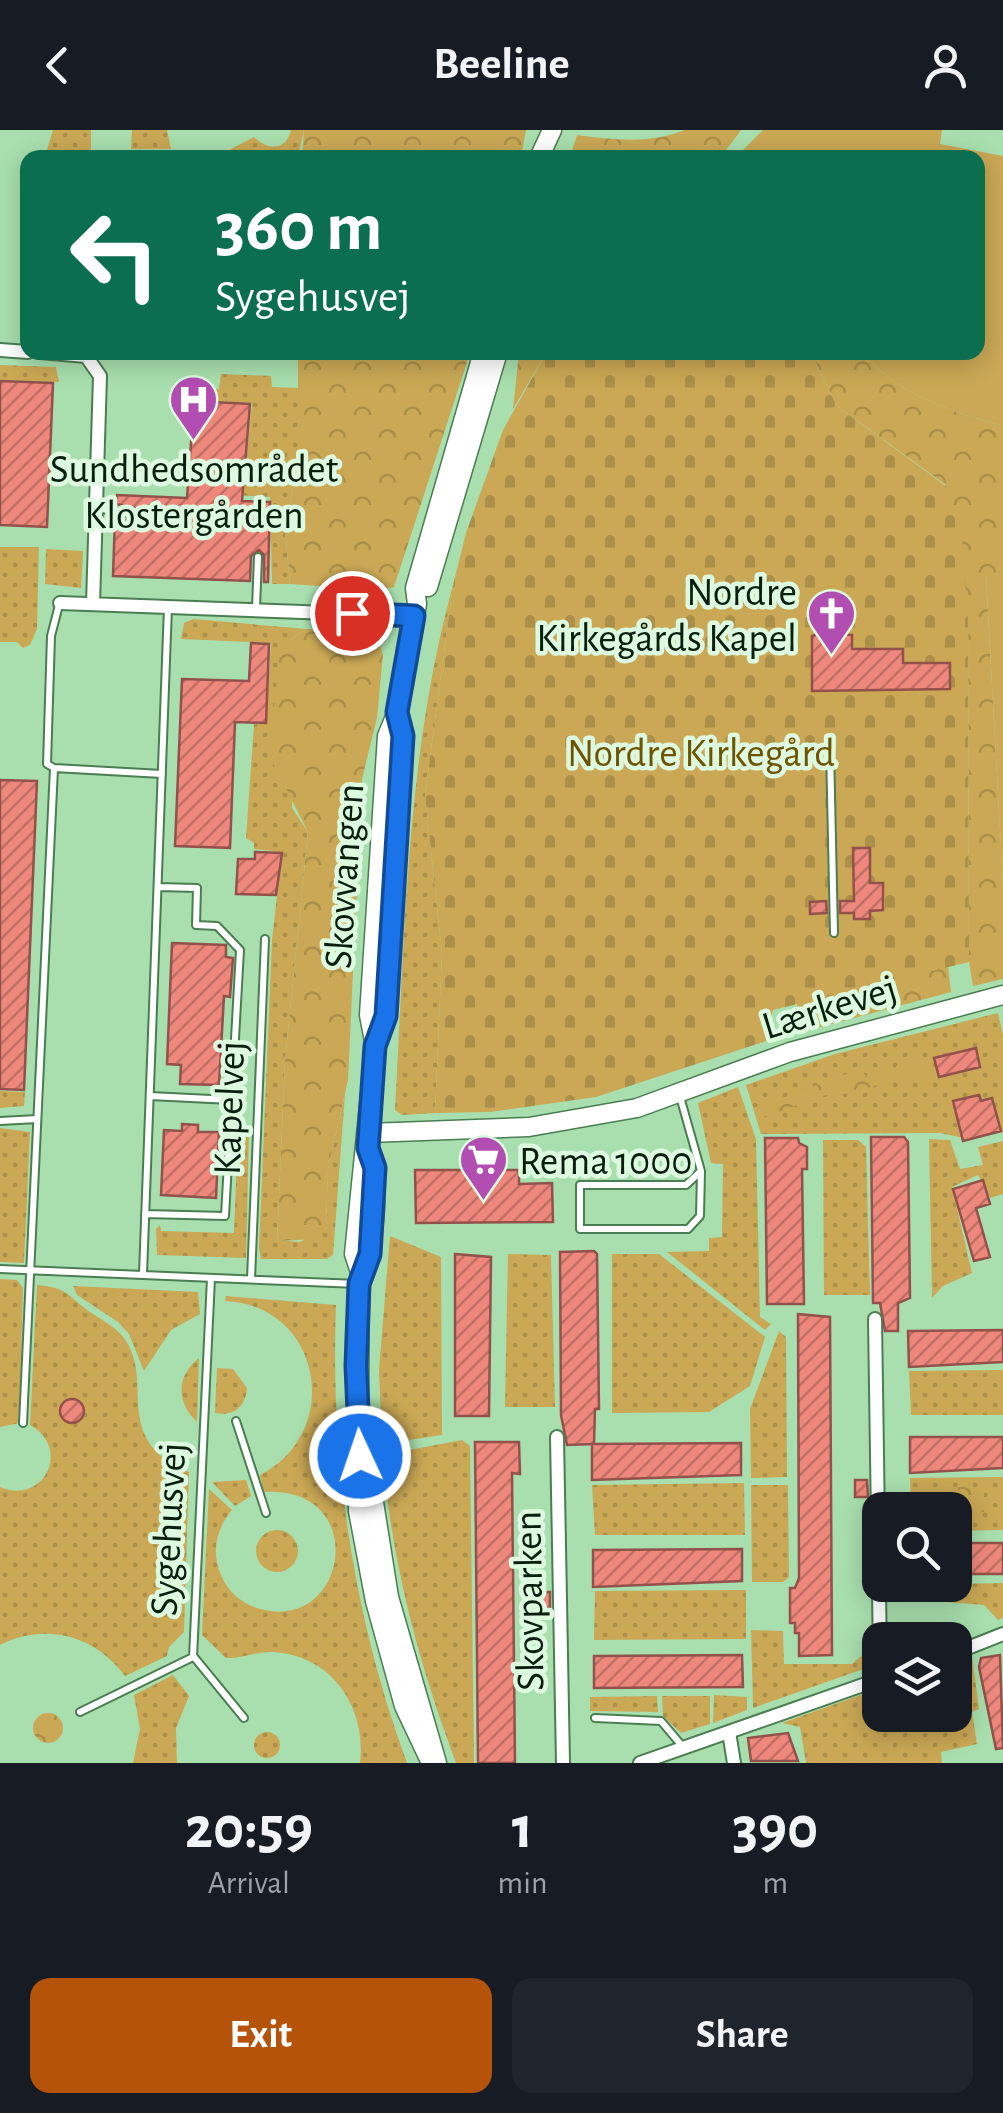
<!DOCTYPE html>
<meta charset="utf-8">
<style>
:root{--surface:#171b24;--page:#20242c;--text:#f1f3f6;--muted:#9ea1a6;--accent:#b45309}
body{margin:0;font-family:"Alegreya Sans",sans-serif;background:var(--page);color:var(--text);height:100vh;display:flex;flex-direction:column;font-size:38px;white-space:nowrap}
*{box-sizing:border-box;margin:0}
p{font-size:32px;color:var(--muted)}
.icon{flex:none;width:55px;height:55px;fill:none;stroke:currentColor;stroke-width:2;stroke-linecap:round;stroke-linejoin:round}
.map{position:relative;height:1633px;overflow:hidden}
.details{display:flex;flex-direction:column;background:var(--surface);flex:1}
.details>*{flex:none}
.top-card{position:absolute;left:20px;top:20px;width:965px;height:210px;border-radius:20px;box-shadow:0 5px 25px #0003;background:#0b6e4f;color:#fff;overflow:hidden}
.controls{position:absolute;left:862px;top:1362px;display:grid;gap:20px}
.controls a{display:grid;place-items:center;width:110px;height:110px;border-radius:20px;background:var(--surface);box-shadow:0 5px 25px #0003;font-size:50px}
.pin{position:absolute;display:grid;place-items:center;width:85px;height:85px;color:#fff;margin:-42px;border:5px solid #fff;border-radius:50%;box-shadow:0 2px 10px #0007}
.me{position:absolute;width:110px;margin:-55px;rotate:357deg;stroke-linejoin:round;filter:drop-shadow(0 0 8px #0008)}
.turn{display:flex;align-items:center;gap:35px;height:210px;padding:0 30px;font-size:45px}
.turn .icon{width:130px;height:130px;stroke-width:2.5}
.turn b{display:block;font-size:70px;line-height:85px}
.eta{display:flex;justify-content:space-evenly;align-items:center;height:170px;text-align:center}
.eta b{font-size:60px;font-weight:700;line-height:70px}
.cta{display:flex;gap:20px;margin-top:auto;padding:20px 30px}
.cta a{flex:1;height:115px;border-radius:20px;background:var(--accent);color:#fff;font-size:40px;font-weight:700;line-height:115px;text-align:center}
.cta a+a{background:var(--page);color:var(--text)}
header{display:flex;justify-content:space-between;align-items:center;height:130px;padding:0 30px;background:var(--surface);font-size:45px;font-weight:700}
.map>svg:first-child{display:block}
.grass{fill:url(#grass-dots)}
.forest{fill:url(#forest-crowns)}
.cemetery{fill:url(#cemetery-stones)}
.pitch{fill:#caa855}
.building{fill:url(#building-hatch);stroke:#92514a;stroke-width:2.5}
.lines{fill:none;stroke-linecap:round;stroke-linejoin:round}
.lane-casing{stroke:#4a7d51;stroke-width:10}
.street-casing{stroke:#4a7d51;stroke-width:16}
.secondary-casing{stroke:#4a7d51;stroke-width:21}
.lane{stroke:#fff;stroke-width:6}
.street{stroke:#fff;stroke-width:12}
.secondary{stroke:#fff;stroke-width:18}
.route-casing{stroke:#114b97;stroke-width:25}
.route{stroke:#1a73e8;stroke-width:18}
.labels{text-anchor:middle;stroke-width:9;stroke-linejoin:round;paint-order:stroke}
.poi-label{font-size:40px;fill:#091f0d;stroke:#ddf9df}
.park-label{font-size:40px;fill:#6e5300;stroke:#ddf9df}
.street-label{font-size:40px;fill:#091f0d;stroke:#ddf9df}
</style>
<header><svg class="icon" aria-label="back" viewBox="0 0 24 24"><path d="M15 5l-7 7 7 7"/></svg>Beeline<svg class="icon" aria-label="person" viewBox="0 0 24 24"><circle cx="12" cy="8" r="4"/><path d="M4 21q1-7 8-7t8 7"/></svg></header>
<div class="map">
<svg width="1003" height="1633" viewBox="0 0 1003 1633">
<defs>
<pattern id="grass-dots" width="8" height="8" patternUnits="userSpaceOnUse" patternTransform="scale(2.5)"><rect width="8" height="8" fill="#caa855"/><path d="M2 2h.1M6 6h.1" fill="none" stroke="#ac9049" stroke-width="1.8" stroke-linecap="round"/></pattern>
<pattern id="forest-crowns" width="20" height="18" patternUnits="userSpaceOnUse" patternTransform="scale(2.5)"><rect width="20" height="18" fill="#caa855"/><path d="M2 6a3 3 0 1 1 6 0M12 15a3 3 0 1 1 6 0" fill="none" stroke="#ac9049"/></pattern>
<pattern id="cemetery-stones" width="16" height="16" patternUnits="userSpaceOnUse" patternTransform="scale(2.5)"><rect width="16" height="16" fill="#caa855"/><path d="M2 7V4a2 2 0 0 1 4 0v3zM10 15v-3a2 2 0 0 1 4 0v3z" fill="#ac9049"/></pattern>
<pattern id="building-hatch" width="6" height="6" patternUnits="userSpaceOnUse" patternTransform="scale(2.5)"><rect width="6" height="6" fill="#ef887c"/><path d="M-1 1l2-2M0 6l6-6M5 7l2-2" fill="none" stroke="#c06f64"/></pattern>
</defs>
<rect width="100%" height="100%" fill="#a9dfae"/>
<path class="grass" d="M53,0H91V27H45Z
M132,0H167L171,19H131Z
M291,0H304L298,27L214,28L254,7C267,20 286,22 291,0Z
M0,235L56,237L59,252L0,250Z
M221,244L271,246L272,257L298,258V332L285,399L290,454H272L270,367L188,363V352L244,353L252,273L193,270L194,258L219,259Z
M0,417H39L37,499L30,515L23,518L17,512H0Z
M46,419L83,421L81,458L45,454Z
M453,455L425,665L442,823L435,983L402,985L395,980C405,804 406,626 453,455Z
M193,489L306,499L289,511L292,678L308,702L285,931L277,1110L300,1112L326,1097L328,1039L345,964L333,1125L327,1129H261L259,1118L272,810L282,722L254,719V713L246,708L254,594H266L271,513L181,509L184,493Z
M998,883L1003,905V1002L968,1009L940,1003L761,1004L746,955L835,924Z
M738,957L756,1009L760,1187L771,1194L765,1200L667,1122L709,1121V1108L722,1107L723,1034L711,1033L698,973Z
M0,961L25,962L24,976L0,978Z
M0,998L30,1002L24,1133L0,1132Z
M238,1002L249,1003L246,1128L157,1125L156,1099L160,1095L161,1101L234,1103Z
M929,1009L950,1010L960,1039L983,1035L978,1017L1003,1011V1064L990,1068L978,1045L952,1057L972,1143L943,1156L932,1168Z
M823,1010H858L866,1017L870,1165H824Z
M390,1106L441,1127L442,1305L382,1314L379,1240Z
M508,1124L551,1125L555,1277H505Z
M612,1124H659L765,1207L750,1256L709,1282L612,1283Z
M0,1149L17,1150L23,1158L19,1293L0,1297Z
M37,1155C69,1158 66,1165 90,1182C103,1191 117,1197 126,1211C154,1254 111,1310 189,1342L184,1502L169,1517L167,1526L125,1546C95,1505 45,1492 0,1515V1357C44,1376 72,1318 30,1295Z
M73,1156L198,1162L200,1184L171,1200L144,1241L129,1204L118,1192L77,1165Z
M226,1166L336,1175C330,1331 353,1486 407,1633H360C367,1578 332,1525 273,1522C256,1521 241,1529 226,1528L202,1505L209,1359L232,1380C216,1399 211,1422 221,1445C228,1462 243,1475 261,1479C348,1503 371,1355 264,1362L260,1345C344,1302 322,1175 225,1171Z
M779,1201L786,1207L787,1347L751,1348L750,1279Z
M199,1228L197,1292C176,1272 176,1246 199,1228Z
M217,1238L233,1239L247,1258C246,1276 234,1287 215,1283Z
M1003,1240V1285H911L909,1241Z
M462,1310L470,1316L474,1633H456C419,1534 391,1432 383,1325Z
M1003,1347V1400L955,1401V1380H911L910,1348Z
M246,1350L251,1366L235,1376L212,1352Z
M744,1353L745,1405H595L592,1355Z
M751,1355H788L789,1447L783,1452H752Z
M256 1421a21 21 0 1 1 42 0a21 21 0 1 1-42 0Z
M1003,1453V1488L998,1490L984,1475L909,1469V1455Z
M746,1460V1509L594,1510L595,1461Z
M751,1500L783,1501L784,1534H852L872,1517V1536L753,1578Z
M972,1526L979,1579L972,1582L977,1614L941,1622L942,1633H806L800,1597L782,1593L880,1558V1585H955V1531Z
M173,1545L189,1566L176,1598L177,1633H133L140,1599L134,1565Z
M714,1565L747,1567V1580L713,1593Z
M657,1566L658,1582L590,1581V1567Z
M662,1566H710V1594L681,1603L663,1586Z
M254 1615a13 13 0 1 1 26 0a13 13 0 1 1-26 0Z"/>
<path class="forest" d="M304,0H526L521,27H302Z
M685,0H741L721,27H570L577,5C614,10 650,14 685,0Z
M298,223H470L394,457L378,460L290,454L285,399L298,332Z
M519,223H546L513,279Z
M811,223H865C894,264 956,283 1003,296V444L986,446L1003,754V849L973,856L969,832L968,490L946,355L837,276Z
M306,499L363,500L377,507L383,525L377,588L362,649L348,950L328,1039L326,1097L317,1109L277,1111L285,931L308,702L269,625L279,529L289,511Z
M948,836L951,862L798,903L797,872Z
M921,926L929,929L928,948L917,951L909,947L840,965L838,961L763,987L760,977L862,938L866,948Z
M958,1357L984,1358V1382H958Z
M33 1598a15 15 0 1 1 30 0a15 15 0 1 1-30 0Z"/>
<path class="cemetery" d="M546,223H811L837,276L946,356L961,393L968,490L969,832L773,880L766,911L596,967L490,982L435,983L442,823L425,665L453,455L466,403L503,300Z"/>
<path class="pitch" d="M763,0H942L940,14L1003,26V296C956,283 894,264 865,223L978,222V28L736,27Z
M1003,444V754L986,445Z"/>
<path class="building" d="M0,251L53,253L47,397L0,395Z
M194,271L250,274L242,371L270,372L268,452H264V425L259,420L251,426L250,451L113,446L115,388L142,393L149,386L144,380L116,374L117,365L187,368Z
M822,503L852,505V519H903V533H950V559L812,561V506Z
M251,513L269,514L266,593L235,592L230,718L175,716L182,549L249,551Z
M0,650L37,651L24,960L0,959Z
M853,718H870V753H883V780L870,781V789H854V783H840V771H854Z
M255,722L282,723L276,765L236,764L238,729H255Z
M826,771L827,783L810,784V772Z
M172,813L226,815V827L233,828L230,867L224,866L219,955L180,954L181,935L167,934Z
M976,918L980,937L939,947L934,928Z
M979,965L981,971L992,968L1001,1001L963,1011L953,971Z
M182,994L198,995V1002H219L216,1068L161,1065L164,1000L182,1001Z
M871,1007H904L908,1012L910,1168L898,1173V1201H885L880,1173H873Z
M765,1008H798L799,1013L807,1017V1039H802L804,1174H767Z
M415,1040H519V1054L552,1053L553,1092L416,1093Z
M983,1050L990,1074L976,1078L990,1127L974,1131L953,1059Z
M594,1121L597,1124L599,1279H595L594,1314L567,1315L561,1285L560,1122Z
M455,1124L491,1127L489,1286H455Z
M798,1184L830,1187L832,1525L799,1526V1503H795V1493H790V1458H795L799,1448Z
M1003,1200V1232L909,1237L908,1201Z
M60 1281a12 12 0 1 1 24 0a12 12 0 1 1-24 0Z
M910,1307H1003V1338L910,1343Z
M475,1312H519L520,1344L512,1343L515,1633H478Z
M741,1313V1345L592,1350V1314Z
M855,1350H867L868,1367H855Z
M955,1413H1003V1444H955Z
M742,1419V1451L593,1457V1420Z
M538,1462H550V1479L538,1480Z
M742,1525L743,1557L594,1558V1526Z
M1000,1525L1003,1618L996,1619L979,1537L981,1528Z
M788,1603L798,1631H751L748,1608Z"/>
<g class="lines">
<defs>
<path id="lane" d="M97,378L142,386
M256,478L258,427
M830,618L834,803
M54,638L162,644
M679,963L701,1041L686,1055H580V1099H688L700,1086L701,1041
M150,966L231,970
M0,991L37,989
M145,1084L225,1086L240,820L217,796L196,795L197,758L158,757
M0,1139L358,1154
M143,1144L168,477
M251,1149L265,809
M236,1291L266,1383
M23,1293L54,638L47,634L51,506L59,475
M194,1527L244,1588
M80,1582L193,1527L211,1148
M595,1588L661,1591L683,1617"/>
<path id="street" d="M0,220L28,222
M40,222L86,226L100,246L93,474
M60,473L413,486
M875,1189L880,1528
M557,1307L563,1633
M955,1523L1003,1504
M729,1602L734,1633
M640,1633L880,1549"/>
<path id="secondary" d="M539,28L552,0
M428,457L498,222
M376,913L386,886L403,606L397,582
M369,1003L529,997L637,978L790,922L1003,865
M360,1142C377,1111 380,1051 367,1018
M360,1327L370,1347L389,1467L437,1633
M431,1633L404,1576L375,1471L358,1381L360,1142L354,1124L375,916L369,885L387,606L397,582L417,474L415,458L483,222"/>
</defs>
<use href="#lane" class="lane-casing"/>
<use href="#street" class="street-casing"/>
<use href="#secondary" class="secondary-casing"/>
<use href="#lane" class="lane"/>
<use href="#street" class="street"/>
<use href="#secondary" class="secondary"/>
</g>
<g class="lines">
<defs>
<path id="route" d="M352,483L414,486L397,582L403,606L386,886L375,916L368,1018L375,1038L370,1124L359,1154L356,1236L360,1326"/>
</defs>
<use href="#route" class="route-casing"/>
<use href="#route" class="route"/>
</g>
<defs>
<symbol id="hospital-pin" viewBox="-11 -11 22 30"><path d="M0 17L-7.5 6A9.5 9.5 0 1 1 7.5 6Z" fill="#b24db2" stroke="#ddf9df"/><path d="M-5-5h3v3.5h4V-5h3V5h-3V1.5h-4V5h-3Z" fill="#fff"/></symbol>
<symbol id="church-pin" viewBox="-11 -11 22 30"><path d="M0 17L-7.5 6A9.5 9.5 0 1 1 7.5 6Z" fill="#b24db2" stroke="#ddf9df"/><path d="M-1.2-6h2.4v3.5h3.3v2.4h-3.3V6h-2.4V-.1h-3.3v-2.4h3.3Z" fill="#fff"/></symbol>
<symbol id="supermarket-pin" viewBox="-11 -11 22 30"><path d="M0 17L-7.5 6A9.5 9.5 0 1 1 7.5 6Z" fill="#b24db2" stroke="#ddf9df"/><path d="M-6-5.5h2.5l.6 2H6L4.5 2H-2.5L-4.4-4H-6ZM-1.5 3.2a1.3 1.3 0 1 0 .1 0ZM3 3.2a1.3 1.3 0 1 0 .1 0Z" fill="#fff"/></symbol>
</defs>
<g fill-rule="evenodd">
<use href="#hospital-pin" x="166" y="242" width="55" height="75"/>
<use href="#church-pin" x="804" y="456" width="55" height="75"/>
<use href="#supermarket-pin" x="456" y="1002" width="55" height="75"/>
</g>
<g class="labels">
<g class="poi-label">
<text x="194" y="352">Sundhedsområdet<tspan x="194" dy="46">Klostergården</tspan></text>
<text x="797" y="475" text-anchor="end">Nordre<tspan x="797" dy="46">Kirkegårds Kapel</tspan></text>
<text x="519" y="1044" text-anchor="start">Rema 1000</text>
</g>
<g class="park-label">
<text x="701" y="636">Nordre Kirkegård</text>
</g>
<g class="street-label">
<text transform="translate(343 746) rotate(-86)" y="14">Skovvangen</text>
<text transform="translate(829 876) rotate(-17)" y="14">Lærkevej</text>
<text transform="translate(228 978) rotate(-88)" y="14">Kapelvej</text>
<text transform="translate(167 1399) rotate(-87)" y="14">Sygehusvej</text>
<text transform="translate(528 1471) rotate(-91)" y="14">Skovparken</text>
</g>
</g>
</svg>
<div class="controls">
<a><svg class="icon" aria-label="search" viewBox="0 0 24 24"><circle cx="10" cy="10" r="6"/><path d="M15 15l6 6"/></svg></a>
<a><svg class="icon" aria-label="layers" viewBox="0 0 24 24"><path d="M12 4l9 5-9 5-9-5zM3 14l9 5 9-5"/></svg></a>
</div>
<div class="pin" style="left:352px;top:483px;background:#d93025"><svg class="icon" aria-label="arrive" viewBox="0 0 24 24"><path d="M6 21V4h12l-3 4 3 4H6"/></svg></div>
<svg class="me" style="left:360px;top:1326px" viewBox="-20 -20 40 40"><circle r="17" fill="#1a73e8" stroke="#fff" stroke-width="3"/><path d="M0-11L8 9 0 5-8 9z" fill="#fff"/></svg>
<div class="top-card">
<div class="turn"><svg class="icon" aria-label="left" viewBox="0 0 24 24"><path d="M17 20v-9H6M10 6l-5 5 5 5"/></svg><div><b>360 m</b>Sygehusvej</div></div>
</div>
</div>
<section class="details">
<div class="eta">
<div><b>20:59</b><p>Arrival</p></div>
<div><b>1</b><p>min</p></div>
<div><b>390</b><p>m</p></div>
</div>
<div class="cta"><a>Exit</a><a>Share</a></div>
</section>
